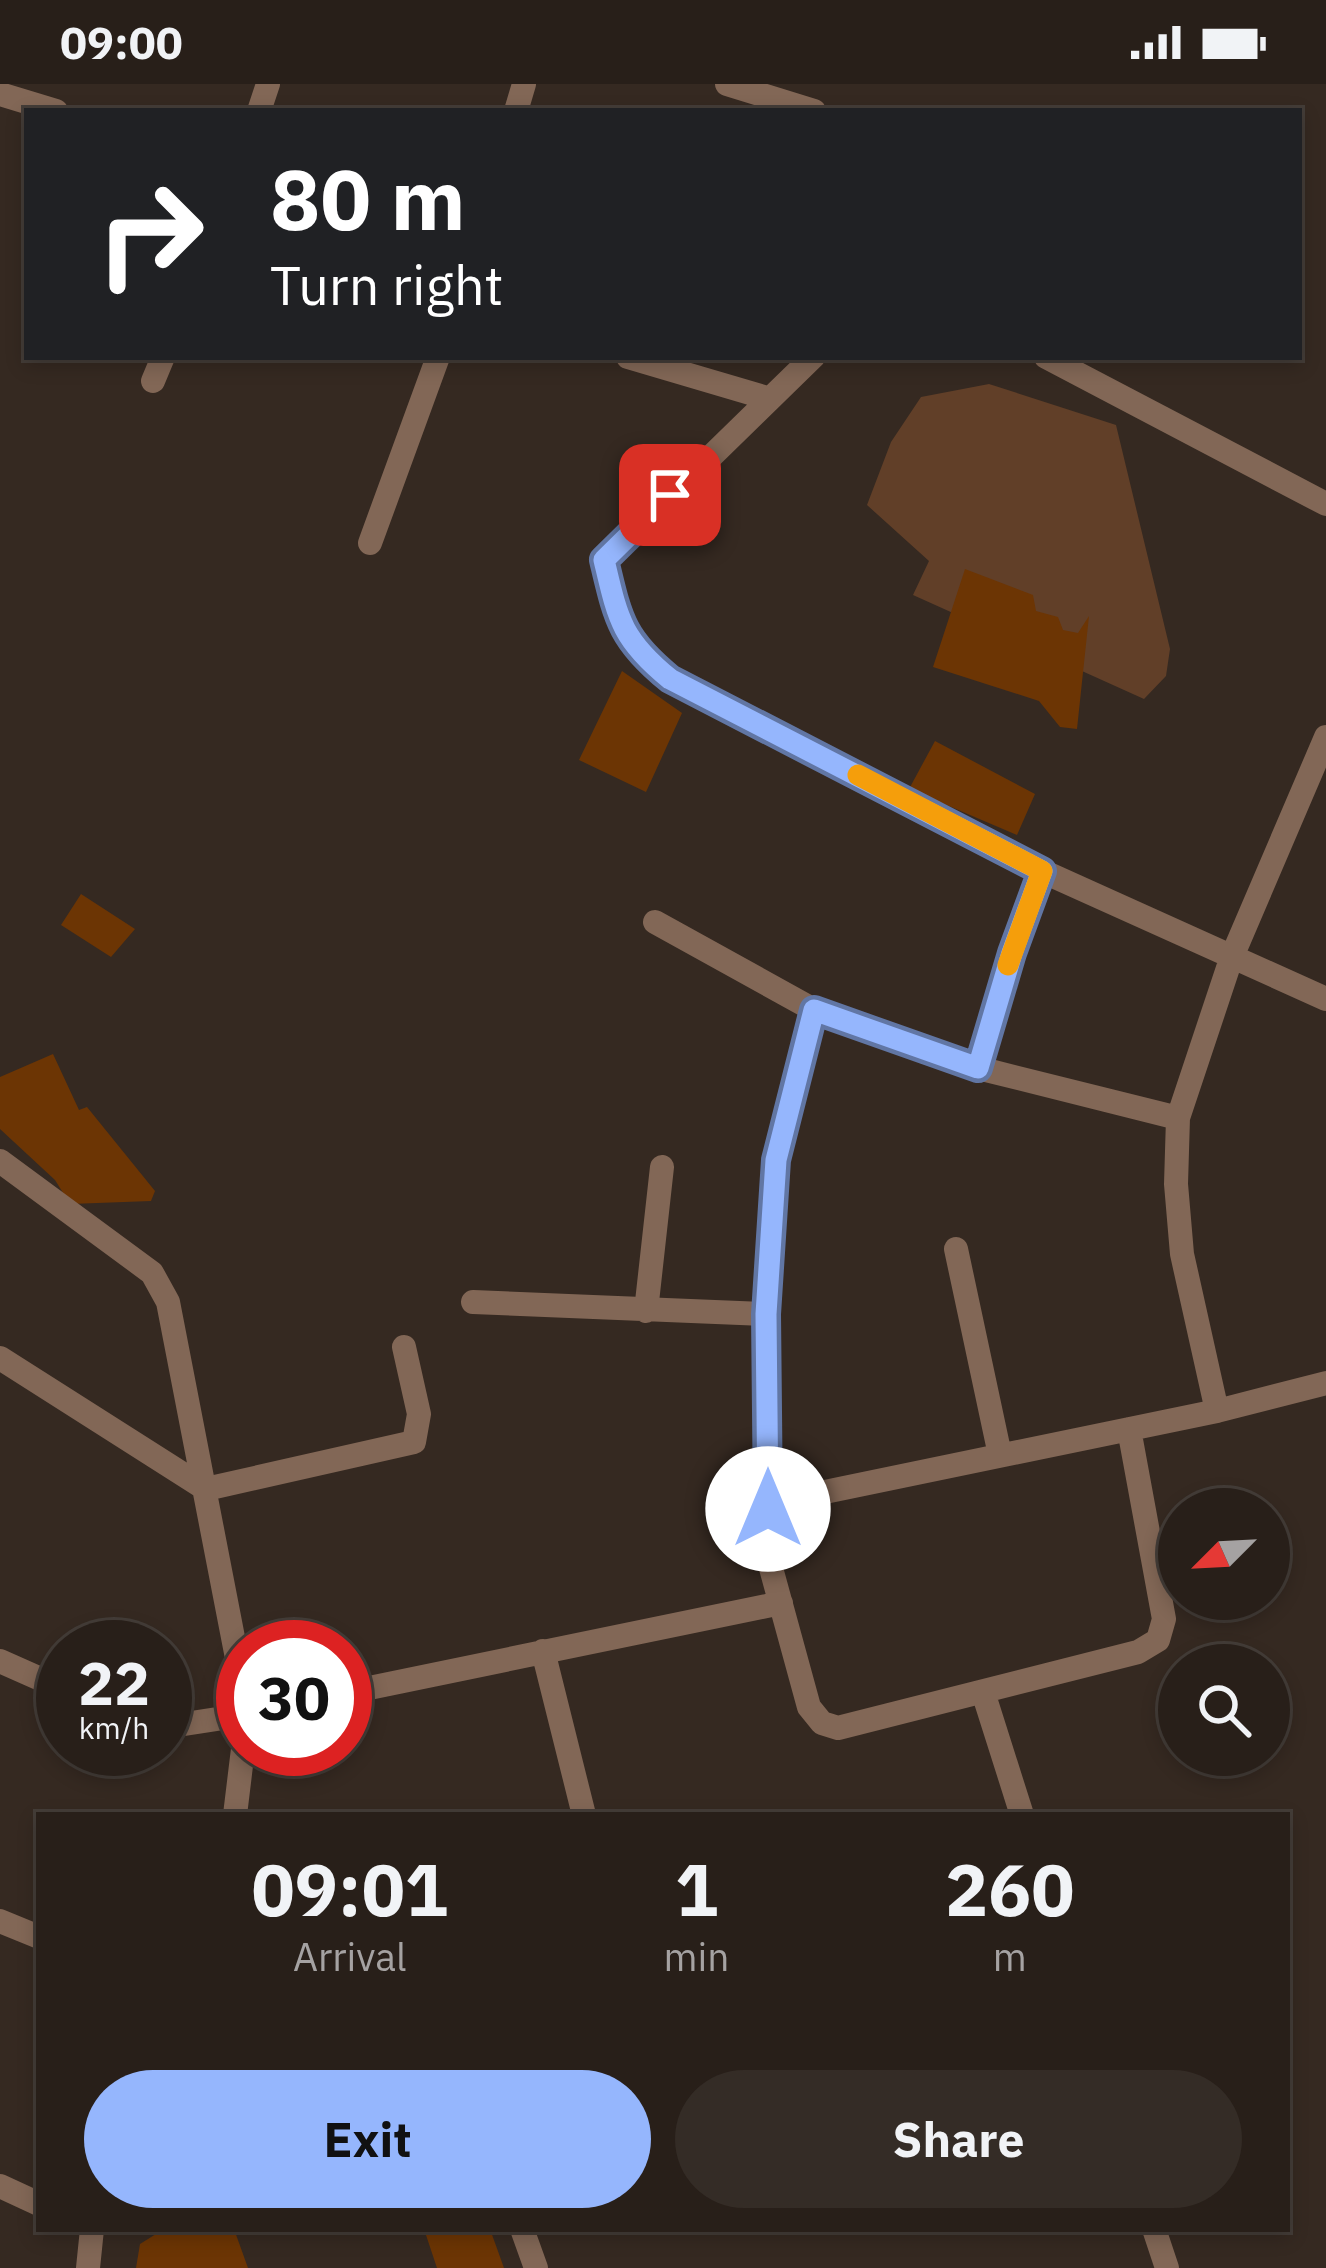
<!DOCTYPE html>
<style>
:root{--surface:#281f19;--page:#342c26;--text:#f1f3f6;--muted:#a5a2a2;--line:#443d38;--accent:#95b6fd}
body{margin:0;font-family:"IBM Plex Sans",sans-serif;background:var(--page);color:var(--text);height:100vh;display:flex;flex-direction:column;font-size:45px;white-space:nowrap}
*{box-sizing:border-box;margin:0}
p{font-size:39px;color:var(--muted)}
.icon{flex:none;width:66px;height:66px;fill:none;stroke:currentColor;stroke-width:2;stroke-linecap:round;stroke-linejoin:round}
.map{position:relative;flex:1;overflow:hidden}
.panel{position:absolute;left:36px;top:1728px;width:1254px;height:420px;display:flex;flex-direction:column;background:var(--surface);border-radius:0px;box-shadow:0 6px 18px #0003,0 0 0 3px var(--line)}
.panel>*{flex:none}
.hud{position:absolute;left:24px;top:24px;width:1278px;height:252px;border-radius:0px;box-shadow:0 6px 18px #0003,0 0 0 3px var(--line);background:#202124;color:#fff;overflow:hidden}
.needle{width:78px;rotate:246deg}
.tools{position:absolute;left:1158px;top:1404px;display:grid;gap:24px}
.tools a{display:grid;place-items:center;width:132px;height:132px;border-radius:50%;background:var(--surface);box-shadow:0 6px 18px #0003,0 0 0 3px var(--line);font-size:60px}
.speed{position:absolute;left:36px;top:1536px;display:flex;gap:24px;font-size:60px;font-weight:700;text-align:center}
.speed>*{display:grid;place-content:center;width:156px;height:156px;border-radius:50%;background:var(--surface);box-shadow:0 6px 18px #0003,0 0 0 3px var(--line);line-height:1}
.speed small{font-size:30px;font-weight:400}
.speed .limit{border:18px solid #d22;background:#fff;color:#111}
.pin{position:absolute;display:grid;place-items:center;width:102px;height:102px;color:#fff;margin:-51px;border-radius:24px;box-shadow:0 6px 18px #0006}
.me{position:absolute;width:132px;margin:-66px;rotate:0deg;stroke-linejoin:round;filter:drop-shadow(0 0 9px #0008)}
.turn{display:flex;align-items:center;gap:42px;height:252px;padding:0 48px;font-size:54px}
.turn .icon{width:156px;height:156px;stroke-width:2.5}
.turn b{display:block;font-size:84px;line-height:102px}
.eta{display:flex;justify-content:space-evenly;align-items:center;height:204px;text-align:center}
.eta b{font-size:72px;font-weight:700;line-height:84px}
.button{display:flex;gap:24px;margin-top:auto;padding:24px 48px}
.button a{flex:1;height:138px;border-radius:72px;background:var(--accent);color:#111;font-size:48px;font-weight:700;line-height:138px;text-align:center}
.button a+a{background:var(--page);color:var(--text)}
.status{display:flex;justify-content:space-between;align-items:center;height:84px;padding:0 60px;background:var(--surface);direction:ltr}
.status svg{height:33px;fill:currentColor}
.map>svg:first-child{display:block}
.green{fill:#613f28}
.building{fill:#6c3504}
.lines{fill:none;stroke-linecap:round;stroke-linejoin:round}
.minor{stroke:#826756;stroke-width:24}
.route-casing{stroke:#6176a4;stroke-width:30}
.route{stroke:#95b6fd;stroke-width:21}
.slow{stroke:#f59e0b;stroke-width:21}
</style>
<div class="status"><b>09:00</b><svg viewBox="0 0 49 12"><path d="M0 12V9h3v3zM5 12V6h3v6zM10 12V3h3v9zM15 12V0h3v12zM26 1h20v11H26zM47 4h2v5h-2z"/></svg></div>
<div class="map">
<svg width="1326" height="2184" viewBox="0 0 1326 2184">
<rect width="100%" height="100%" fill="#352921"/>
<path class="green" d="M989,300L1116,341L1170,565L1166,592L1144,615L913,511L929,477L867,421L891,358L921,313Z"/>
<path class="building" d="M965,485L1033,511L1036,527L1058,533L1063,546L1078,549L1089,532L1077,645L1060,643L1039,617L933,583Z
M622,587L682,629L646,708L579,676Z
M935,657L1035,710L1017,751L909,705Z
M81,810L135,845L111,873L61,841Z
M53,970L79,1026L87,1023L155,1107L151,1117L70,1120L55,1096L0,1045V993Z
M164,2145H177L178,2149L234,2145L248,2184H136L140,2160Z
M424,2145H490L504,2184H437Z"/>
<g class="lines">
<path class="minor" d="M727,0L814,27
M0,10L56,27
M259,27L268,0
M516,27L524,0
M628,273L767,314
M813,273L605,476C617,532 623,557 670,595L1042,787L1012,869L978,984
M1046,273L1326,420
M153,297L163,273
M370,459L438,273
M1042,787L1326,915
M655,838L814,926L978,984L1178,1034
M814,926L776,1076L766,1230L768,1425L760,1444L809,1623L822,1639L838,1644L1138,1568L1158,1556L1164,1535L1129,1345
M0,1077L152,1189L168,1218L243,1605
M956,1165L1000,1371
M473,1218L766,1230
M646,1227L662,1083
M0,1274L206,1405L414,1358L419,1330L404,1263
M1217,1327L1182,1170L1176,1100L1178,1034L1231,875L1326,653
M768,1425L791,1415L1217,1327L1326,1299
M543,1567L584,1731
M0,1577L63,1605
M983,1608L1022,1731
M345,1609L781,1519
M165,1643L243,1631
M235,1731L243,1665
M0,1837L39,1853
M0,2102L39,2120
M522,2145L536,2184
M1154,2145L1167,2184
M88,2184L92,2145"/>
</g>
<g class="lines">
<defs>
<path id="route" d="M670,411L604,476C618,535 621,555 670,595L1042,787L1012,869L978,984L814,926L776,1076L766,1230L768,1425"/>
</defs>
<use href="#route" class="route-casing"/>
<use href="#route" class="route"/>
<path class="slow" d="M858,691L1042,787L1008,881"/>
</g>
</svg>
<div class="tools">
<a><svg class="needle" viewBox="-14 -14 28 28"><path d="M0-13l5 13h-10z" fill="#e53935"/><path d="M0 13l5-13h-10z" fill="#a5a2a2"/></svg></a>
<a><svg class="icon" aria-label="search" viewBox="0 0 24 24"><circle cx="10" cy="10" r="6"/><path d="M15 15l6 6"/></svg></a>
</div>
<div class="speed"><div>22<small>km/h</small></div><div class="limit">30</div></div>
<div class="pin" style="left:670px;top:411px;background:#d93025"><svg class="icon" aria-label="arrive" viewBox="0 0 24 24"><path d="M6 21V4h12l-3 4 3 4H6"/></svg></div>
<svg class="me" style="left:768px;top:1425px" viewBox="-20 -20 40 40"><circle r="19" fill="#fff"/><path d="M0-13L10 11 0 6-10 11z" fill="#95b6fd"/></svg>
<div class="hud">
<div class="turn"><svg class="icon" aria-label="right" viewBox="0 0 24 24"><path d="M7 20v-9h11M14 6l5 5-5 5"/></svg><div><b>80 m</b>Turn right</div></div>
</div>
<section class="panel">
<div class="eta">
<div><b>09:01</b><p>Arrival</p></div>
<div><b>1</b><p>min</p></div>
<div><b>260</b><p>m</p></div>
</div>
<div class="button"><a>Exit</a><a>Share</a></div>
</section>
</div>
